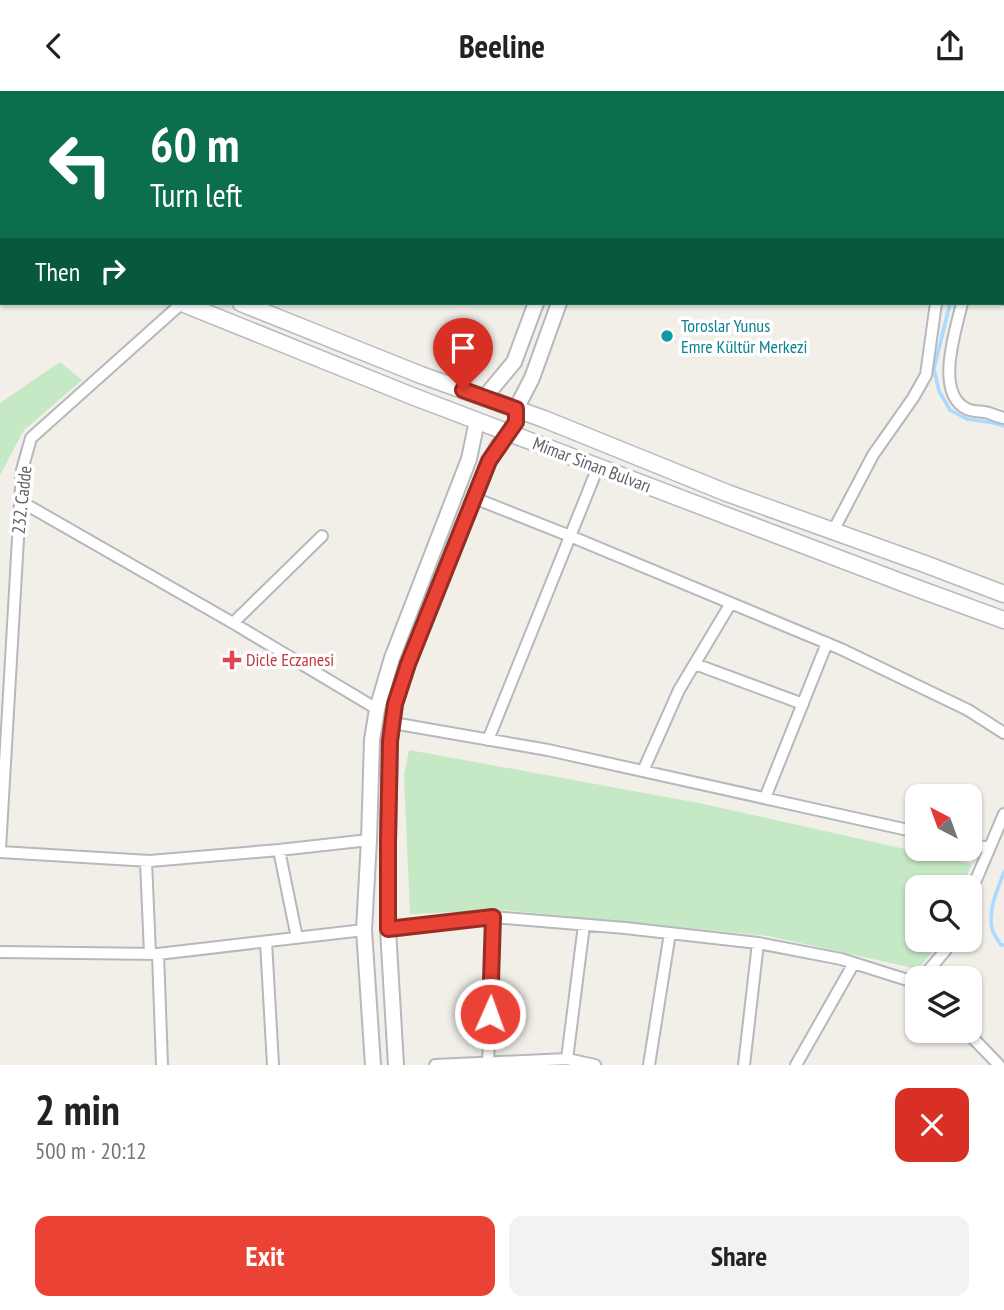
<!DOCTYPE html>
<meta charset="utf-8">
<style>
:root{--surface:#fff;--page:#f2f2f2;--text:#222;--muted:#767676;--accent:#ea4335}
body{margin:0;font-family:"PT Sans Narrow",sans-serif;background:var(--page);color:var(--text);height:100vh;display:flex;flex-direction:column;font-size:26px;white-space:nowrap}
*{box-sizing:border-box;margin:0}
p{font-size:23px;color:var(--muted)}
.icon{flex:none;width:38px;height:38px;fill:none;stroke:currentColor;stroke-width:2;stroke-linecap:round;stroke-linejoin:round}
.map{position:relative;height:974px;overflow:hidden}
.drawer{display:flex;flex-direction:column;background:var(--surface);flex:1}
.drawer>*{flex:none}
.hud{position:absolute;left:0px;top:0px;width:1004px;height:214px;box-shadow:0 2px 5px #0004;background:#0b6e4f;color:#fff;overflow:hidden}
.needle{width:46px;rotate:319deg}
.tools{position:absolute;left:905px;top:693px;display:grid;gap:14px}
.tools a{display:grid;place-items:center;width:77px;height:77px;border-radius:14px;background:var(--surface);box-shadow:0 2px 5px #0004;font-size:35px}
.pin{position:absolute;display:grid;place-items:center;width:60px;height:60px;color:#fff;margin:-72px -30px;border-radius:50% 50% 50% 0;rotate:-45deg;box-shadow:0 0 7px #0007}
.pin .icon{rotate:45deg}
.me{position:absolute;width:77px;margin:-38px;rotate:2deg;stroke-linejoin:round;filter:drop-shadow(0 0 5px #0008)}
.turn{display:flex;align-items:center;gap:24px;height:147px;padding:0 35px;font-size:32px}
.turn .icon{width:91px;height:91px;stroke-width:2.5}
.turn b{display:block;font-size:49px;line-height:60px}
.then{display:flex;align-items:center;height:66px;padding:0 35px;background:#0003;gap:14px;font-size:26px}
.round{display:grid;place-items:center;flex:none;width:74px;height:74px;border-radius:14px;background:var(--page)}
.summary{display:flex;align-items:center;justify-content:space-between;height:119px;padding:0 35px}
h1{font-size:42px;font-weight:700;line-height:52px}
.action{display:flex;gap:14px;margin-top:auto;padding:14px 35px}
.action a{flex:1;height:80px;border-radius:14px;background:var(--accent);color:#fff;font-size:28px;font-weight:700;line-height:80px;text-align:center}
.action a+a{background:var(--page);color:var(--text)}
header{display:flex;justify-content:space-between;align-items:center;height:91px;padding:0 35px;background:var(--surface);font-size:32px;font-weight:700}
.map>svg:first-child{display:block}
.green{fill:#c5e8c5}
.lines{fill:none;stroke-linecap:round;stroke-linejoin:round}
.stream{stroke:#aadaff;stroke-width:3.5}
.minor-casing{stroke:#b5b8bc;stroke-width:14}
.tertiary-casing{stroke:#b5b8bc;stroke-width:18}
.secondary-casing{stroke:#b6babf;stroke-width:19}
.minor{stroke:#fff;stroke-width:10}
.tertiary{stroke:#fff;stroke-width:14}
.secondary{stroke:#fff;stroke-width:16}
.route-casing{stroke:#982c22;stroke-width:18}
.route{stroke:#ea4335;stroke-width:12}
.culture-dot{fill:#0f9aa8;stroke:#fff;stroke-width:2.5}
.health-dot{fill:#e0444e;stroke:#fff;stroke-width:2.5}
.labels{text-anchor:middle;stroke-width:7;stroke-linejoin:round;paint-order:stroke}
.culture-label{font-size:18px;fill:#0d838f;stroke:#fff;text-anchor:start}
.street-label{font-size:18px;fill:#5f6368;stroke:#fff}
.health-label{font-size:18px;fill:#be3a42;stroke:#fff;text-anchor:start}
</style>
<header><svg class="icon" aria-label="back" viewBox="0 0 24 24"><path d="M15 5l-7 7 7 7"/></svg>Beeline<svg class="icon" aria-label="share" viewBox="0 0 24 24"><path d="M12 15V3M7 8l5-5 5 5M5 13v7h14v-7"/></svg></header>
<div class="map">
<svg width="1004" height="974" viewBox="0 0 1004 974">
<rect width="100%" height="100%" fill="#f1efe8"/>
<path class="green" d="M60,271L82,289L24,339L0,384V312Z
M409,659L699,712L972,773L962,796H917V849H939L937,855L918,878L768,845L504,819L410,823L404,684Z"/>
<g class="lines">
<path class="stream" d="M1003,76L1004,74
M950,212L934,278L939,300L950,319L967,328L994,332L1004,335
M1004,781C997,799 988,819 992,838C994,844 998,849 1001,854H1004"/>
<defs>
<path id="minor" d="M409,0L413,2
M229,2V0
M853,2V0
M1003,24L1004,22
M0,35L2,36
M1003,102L1004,100
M1003,207L1004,208
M962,212C956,239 934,302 967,318C973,321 982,320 989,322C994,324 999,326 1004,327
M474,407L570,445L841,558L968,619L1004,642
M20,410L233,532L377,618
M833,440L873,364L913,307L926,284L936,212
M233,532L322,445
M695,573L803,613
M393,632L548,659L917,741
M488,649L598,376
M643,680L679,599L731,512
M765,707L827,552
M970,753L989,757
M0,758L22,379L31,347L182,212
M279,759L297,847
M0,761L150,770L279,759L369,749
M146,770L150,863
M970,803L1004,723
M388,838L493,826L625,837L758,852L841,868L917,892
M266,851L273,974
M0,861L158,863L364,839
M158,863L162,974
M922,887L945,860L949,849
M966,940L999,974
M567,968L584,834
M435,974L567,968L595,974
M488,974L493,826
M649,974L670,842
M744,974L758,852
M796,974L854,872"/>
<path id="tertiary" d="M616,2V0
M636,2L637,0
M484,307L514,271L536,212
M516,318L532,287L559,212
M373,974L364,839L369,749L372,649L377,618L392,567L469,368L477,330
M396,974L388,838V751L390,650L395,613L408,573L489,370L507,341"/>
<path id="secondary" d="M0,108L2,109
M0,133L2,134
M182,212L412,305L919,498L1004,529
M241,212L421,284L544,328L727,402L925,473L1004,503"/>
</defs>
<use href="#minor" class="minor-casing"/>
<use href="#tertiary" class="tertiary-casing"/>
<use href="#secondary" class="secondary-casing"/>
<use href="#minor" class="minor"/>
<use href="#tertiary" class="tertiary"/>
<use href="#secondary" class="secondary"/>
</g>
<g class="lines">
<defs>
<path id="route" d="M463,299L516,318V331L489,370L408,573L395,613L390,650L388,751V838L493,826L490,923"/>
</defs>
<use href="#route" class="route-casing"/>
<use href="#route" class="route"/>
</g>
<circle class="culture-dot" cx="667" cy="245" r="7"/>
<path class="health-dot" d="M228.5 558.5h7v7h7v7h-7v7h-7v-7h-7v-7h7z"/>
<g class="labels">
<g class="culture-label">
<text x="681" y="241">Toroslar Yunus<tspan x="681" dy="21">Emre Kültür Merkezi</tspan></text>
</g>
<g class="street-label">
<text transform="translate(592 374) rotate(21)" y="6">Mimar Sinan Bulvarı</text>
<text transform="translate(22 409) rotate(-84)" y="6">232. Cadde</text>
</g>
<g class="health-label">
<text x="246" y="575">Dicle Eczanesi</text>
</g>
</g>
</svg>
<div class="tools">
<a><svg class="needle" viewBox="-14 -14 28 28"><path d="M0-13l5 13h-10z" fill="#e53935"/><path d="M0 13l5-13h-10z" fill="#767676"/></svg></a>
<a><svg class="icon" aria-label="search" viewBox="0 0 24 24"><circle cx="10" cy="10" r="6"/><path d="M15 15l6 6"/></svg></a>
<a><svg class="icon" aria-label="layers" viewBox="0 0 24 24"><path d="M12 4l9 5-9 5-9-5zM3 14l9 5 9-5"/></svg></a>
</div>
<div class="pin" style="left:463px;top:299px;background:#d93025"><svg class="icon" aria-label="arrive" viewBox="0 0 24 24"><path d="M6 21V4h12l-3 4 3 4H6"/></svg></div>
<svg class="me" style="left:490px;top:923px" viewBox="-20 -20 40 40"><circle r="17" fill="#ea4335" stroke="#fff" stroke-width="3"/><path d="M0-11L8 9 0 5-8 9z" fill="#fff"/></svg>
<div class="hud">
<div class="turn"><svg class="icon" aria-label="left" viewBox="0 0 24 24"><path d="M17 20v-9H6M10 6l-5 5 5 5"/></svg><div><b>60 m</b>Turn left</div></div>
<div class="then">Then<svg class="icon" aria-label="right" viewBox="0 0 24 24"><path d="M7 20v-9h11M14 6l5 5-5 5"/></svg></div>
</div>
</div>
<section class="drawer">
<div class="summary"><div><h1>2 min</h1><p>500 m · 20:12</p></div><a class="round" style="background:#d93025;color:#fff"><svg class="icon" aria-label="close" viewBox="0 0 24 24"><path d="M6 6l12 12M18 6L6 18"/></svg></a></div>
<div class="action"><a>Exit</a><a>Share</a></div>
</section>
